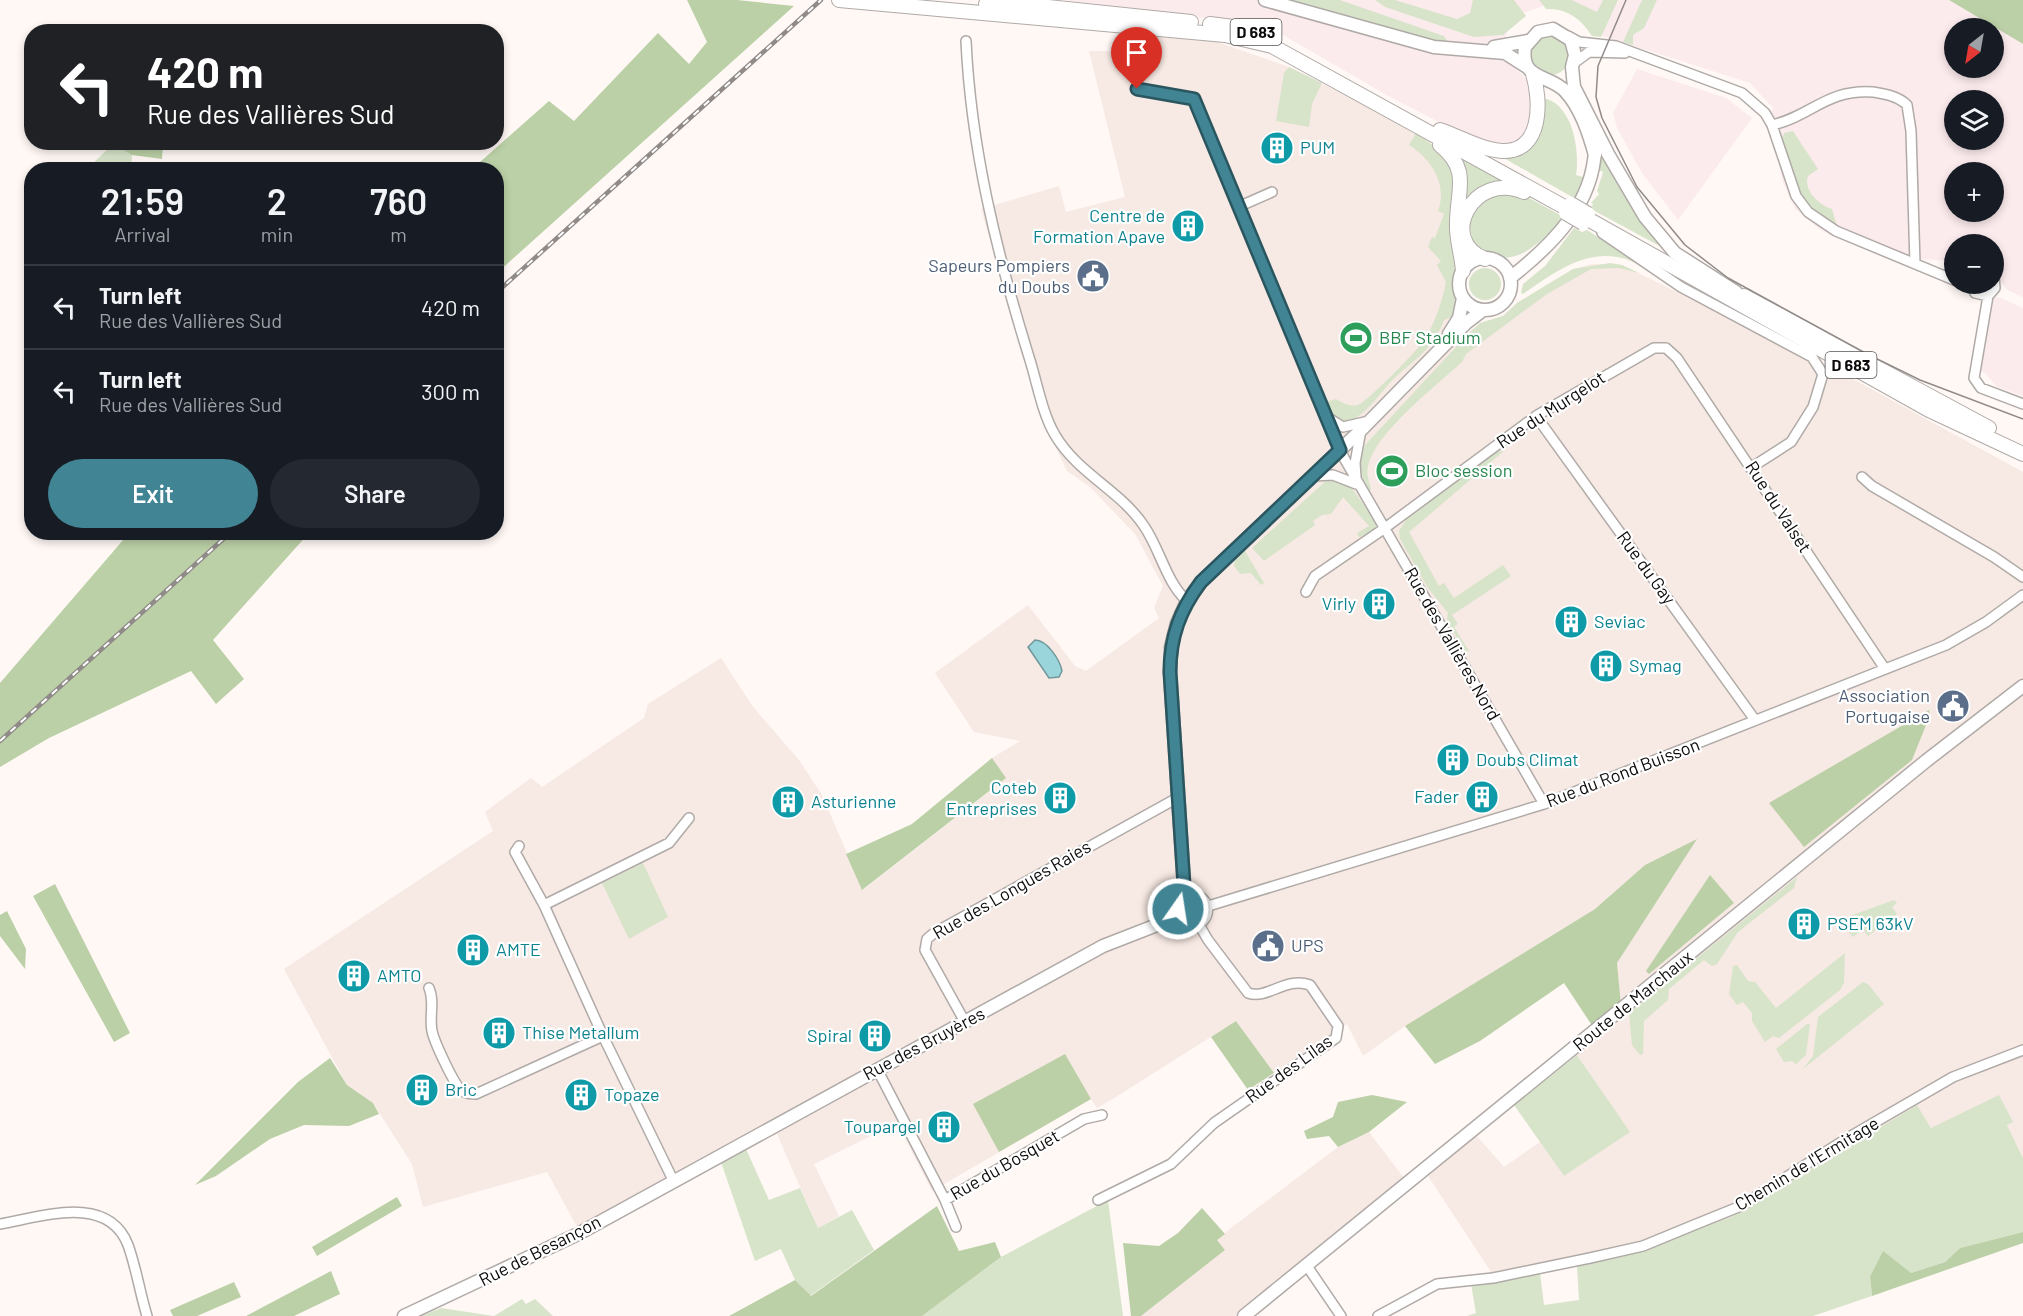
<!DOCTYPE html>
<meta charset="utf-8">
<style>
:root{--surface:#171b24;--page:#242831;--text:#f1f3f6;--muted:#9ea1a6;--line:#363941;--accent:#418494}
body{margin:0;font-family:Barlow,sans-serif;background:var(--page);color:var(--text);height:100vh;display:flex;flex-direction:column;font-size:22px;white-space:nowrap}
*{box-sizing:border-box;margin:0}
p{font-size:20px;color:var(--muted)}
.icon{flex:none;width:33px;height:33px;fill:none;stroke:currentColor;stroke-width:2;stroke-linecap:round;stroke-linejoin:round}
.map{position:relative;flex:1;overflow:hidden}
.drawer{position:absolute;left:24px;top:162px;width:480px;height:378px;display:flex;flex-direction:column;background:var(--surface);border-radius:24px;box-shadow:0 3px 9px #0003}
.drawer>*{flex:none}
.top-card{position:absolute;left:24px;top:24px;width:480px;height:126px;border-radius:24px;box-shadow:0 3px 9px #0003;background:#202124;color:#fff;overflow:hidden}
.needle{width:39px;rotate:211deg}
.fabs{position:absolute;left:1944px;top:18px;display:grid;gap:12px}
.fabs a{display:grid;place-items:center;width:60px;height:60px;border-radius:50%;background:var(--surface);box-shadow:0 3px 9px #0003;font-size:30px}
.pin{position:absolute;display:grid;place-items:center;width:51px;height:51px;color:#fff;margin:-62px -26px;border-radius:50% 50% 50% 0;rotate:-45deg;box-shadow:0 0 6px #0007}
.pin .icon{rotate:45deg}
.me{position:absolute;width:66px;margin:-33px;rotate:13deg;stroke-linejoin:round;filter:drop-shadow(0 0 4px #0008)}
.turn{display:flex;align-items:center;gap:21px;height:126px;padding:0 24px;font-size:27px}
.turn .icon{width:78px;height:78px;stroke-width:2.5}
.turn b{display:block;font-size:42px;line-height:51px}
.eta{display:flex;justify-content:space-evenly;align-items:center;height:102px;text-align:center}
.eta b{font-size:36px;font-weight:600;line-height:42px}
.cta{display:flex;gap:12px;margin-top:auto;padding:12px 24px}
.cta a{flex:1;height:69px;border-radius:36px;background:var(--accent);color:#fff;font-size:24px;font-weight:600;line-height:69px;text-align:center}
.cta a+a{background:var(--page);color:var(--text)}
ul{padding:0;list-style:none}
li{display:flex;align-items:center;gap:18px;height:84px;padding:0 24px;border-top:2px solid var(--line)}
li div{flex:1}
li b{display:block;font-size:22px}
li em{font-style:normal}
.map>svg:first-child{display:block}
.commercial{fill:#fcebed;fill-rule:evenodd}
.built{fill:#f7e9e3}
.green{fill:#d7e4ca}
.forest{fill:#bbd0a6}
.water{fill:#9ad5db;stroke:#70989c;stroke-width:1.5}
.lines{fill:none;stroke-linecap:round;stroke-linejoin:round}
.street-casing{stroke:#b0aaa7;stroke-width:12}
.secondary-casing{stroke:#b0aaa7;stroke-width:15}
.primary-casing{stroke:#b0aaa7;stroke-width:16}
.street{stroke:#fff;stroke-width:9}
.secondary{stroke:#fff;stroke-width:12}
.primary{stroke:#fff;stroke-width:14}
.tram{stroke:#908b89;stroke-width:1.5}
.rail-casing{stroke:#908b89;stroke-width:4.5}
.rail{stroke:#fff;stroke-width:2;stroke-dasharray:7;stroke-linecap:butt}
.primary-bridge-casing{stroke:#b0aaa7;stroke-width:16;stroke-linecap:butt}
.primary-bridge{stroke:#fff;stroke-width:14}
.route-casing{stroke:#2a5660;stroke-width:15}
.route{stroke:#418494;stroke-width:10}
.labels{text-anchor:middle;stroke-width:4.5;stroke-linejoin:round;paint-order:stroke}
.shield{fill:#fff;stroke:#565454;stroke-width:1.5}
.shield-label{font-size:16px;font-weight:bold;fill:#0d0b0a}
.culture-label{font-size:18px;fill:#0d838f;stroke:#fff;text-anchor:start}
.service-label{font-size:18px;fill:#4e5e75;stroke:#fff;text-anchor:end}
.leisure-label{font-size:18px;fill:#27864d;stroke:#fff;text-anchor:start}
.street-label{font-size:18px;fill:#0d0b0a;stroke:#fff}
</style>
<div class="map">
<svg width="2023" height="1316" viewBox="0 0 2023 1316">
<rect width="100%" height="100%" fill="#fff8f5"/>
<path class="commercial" d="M1065,0H1949L2023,44V297L2007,290L1994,271V244H1954V261L1918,259L1919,272L1822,231L1795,209L1782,180L1776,148L1765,122L1773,108L1750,83L1593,33L1580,17L1549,4L1523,13L1507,32L1504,56L1532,85L1534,97L1530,129L1521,141L1510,146L1480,143L1390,97L1283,35L1240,21L1145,13ZM1954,28H1994V68H1954ZM1954,100H1994V140H1954ZM1954,172H1994V212H1954Z
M1637,69L1726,98L1752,118L1678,220L1642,173L1617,128L1613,113Z
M1999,297L2023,308V396L1997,387L1985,373L1976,369L1992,298Z"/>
<path class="built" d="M1129,33L1217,42L1289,67L1369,107L1437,148L1458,266L1454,289L1458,303L1453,323L1467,334L1480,323L1503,316L1517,303L1573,269L1592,264L1622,265L1679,293L1685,287L2023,472V1158L2007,1125L2012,1122L1942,1123L1931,1128L1917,1105L1731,1217L1635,1251L1585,1264L1497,1281L1428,1176L1476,1135L1504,1167L1540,1142L1564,1176L1629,1132L1570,1044L1621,1005L1617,963L1696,840L1645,865L1595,909L1405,1026L1363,1056L1347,1024L1274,1073L1236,1021L1111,1100L1097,1108L1091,1099L932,1191L897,1123L814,1164L839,1216L818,1228L777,1134L582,1236L547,1172L423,1207L412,1164L373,1103L347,1085L284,969L493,831L485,812L531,778L542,787L644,718L648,704L721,658L753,707L799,760L822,795L863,890L1005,779L992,758L1020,741L974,732L935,673L1028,605L1075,666L1086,671L1159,618L1154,608L1163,586L1135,534L1090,487L1067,471L1056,448L1038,404L981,209L1059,186L1066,212L1125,197L1089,51H1125L1124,38Z
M1369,1132L1404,1178L1234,1316H1141L1225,1250L1217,1240L1231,1228L1338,1147Z"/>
<path class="green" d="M1279,0H1340L1444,36L1447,41L1438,42Z
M1375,0H1395L1457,19L1470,13L1473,0H1514L1526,16L1503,35L1474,37L1385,7Z
M1539,0H1572L1597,12L1603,0H1618L1601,37L1592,36C1581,19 1567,8 1546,9Z
M1642,0H1657L1644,28L1633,35V45L1623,42Z
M1530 55a20 20 0 1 1 40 0a20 20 0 1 1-40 0Z
M1289,67L1322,83L1312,104L1309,127L1276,121L1284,73Z
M1544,98C1573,105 1580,150 1576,175L1586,178L1578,196L1574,198L1500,156L1523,148Z
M1793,131L1818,169L1808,176C1803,190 1819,205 1832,209L1837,226C1800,215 1791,171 1782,139L1784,133Z
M1416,133L1437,148L1455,173L1458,266C1452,285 1460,296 1456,315L1444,320C1432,354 1408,362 1386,387C1377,398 1366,413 1352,420C1344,425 1338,421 1330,417L1326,402L1336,399C1343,403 1349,407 1358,405C1367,402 1418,350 1425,339C1435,322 1442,302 1446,282L1437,265L1441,261L1428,247L1432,237L1435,238L1444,214L1438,211C1448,184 1431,159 1409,145Z
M113,144L132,155L131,169L86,170Z
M1599,148L1667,250L1591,209L1593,204L1591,203L1599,194L1597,191L1603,172L1598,170Z
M1454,153L1512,185L1464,210Z
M1520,193L1562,216V220C1536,247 1511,273 1474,247L1468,218L1490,194Z
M1574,228L1582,232L1587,230L1667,282C1654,275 1640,264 1626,259C1586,247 1554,273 1523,294L1521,293L1523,284L1545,266Z
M1610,263L1622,265L1639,273L1619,268L1591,269L1547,294L1466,354L1462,362C1436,386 1376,432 1368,466C1366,474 1369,481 1371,489L1368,492L1359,467L1365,445L1468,334L1480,323L1503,316L1517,303L1573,269Z
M1469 284a16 16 0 1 1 32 0a16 16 0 1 1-32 0Z
M1504,451L1409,532L1439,586L1444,583L1454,598L1503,565L1511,576L1452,615L1458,624L1454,627L1469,651L1465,652L1447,621L1448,613L1428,588L1400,539L1399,531L1406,520L1495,452Z
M1328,479L1350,486L1377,522L1374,531L1359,537L1357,533L1369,526L1343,497L1331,514L1322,515L1313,521L1315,525L1264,561L1252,548Z
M1245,551L1264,583L1261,585L1251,573L1240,574L1234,566L1235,560Z
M643,863L668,917L629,939L602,883Z
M1797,877L1794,888L1738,932L1717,964L1712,966L1704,960L1669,989L1668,1000L1644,1021L1643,1054L1640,1055L1632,1045L1629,1013Z
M1894,900L1897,903L1892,907L1897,914L1868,936L1863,929L1853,937L1843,926L1847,917Z
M1845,953L1844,983L1840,990L1779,1038L1773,1036L1765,1042L1752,1021V1013L1743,1002L1737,1005L1729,994L1733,966L1737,965L1748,981L1755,982L1776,1008Z
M1863,982L1868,984L1884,1004L1803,1069L1813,1056L1818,1017Z
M1807,1024H1810L1806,1055L1796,1064L1792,1061L1784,1062L1776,1049Z
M1577,1055L1630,1132L1564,1176L1514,1105Z
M1999,1095L2013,1122L2007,1125L2023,1158V1232L1960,1248L1945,1262L1911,1273L1870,1277L1872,1296L1813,1316H1467L1476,1313L1471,1284L1540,1273L1544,1305L1579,1300L1577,1266L1635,1251L1731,1217L1917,1105L1931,1128Z
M746,1149L769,1200L800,1188L818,1228L852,1210L874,1250L810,1296L795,1280L781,1249L755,1261L721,1162Z
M1108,1200L1123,1316H922L1001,1257Z
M522,1299L526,1304L535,1299L553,1316H421L441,1308L494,1316Z"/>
<path class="forest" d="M687,0H737L794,6L497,273L496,170L472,169L549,101L574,121L658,33L689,64L707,42Z
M1949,0H2023V44Z
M115,142L163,143L162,159L132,155L113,144Z
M130,532L309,533L213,640L244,679L216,704L191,671L49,738L0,767V683Z
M1929,710L1930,715L1912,760L1804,847L1769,803Z
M992,758L1006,778L862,890L846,854L912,824Z
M1697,839L1617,963L1621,1005L1593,1027L1564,983L1480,1041L1435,1064L1405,1026L1595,909L1645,865Z
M1710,875L1734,903L1649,974L1646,971Z
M55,884L130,1033L114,1042L33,896Z
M7,911L26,949L25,969L0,936V915Z
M1236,1021L1274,1073L1248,1090L1211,1037Z
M1065,1054L1091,1099L999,1152L973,1104Z
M330,1058L347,1085L373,1103L379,1114L349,1126L304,1125L270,1139L216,1176L195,1185L298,1082Z
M1372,1095L1407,1102L1369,1132L1338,1147L1329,1136L1307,1139L1304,1131L1333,1117L1338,1102Z
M397,1197L402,1206L317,1256L312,1247Z
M937,1206L959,1251L995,1242L1001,1257L922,1316H729L795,1280L811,1296Z
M1202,1208L1225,1234L1217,1240L1225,1250L1141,1316H1131L1123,1243L1159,1246L1178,1233Z
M2023,1232V1243L1872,1296L1870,1277L1883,1251L1911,1273L1945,1262L1960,1248Z
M331,1271L340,1294L294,1316H246Z
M234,1282L241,1297L197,1316H173L170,1310Z"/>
<path class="water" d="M1035,640C1047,640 1060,660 1062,671L1059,677L1049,678L1028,647Z"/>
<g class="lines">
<defs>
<path id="street" d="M1568,36L1579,42L1616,46L1742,93L1765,113L1772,125L1796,196L1808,212L1836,231L1954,280
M966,41C971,149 997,254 1029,357C1037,382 1042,413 1055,435C1078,474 1120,490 1144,526C1160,549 1166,582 1187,601
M1574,63L1589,52L1625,53
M1137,89L1194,99L1344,458L1544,804
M1772,125C1812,116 1826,89 1873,92C1885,94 1898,96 1907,105L1911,131L1915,264
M1238,207L1272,192
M1602,233L1681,287L1812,357L1823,374L1813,407L1791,442L1752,467
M1971,284L1975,293L1988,296L1995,288L1994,276
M1988,296L1974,378L1981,388L2023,404
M1536,416L1755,720
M1327,417L1343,427L1369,421
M1313,476L1333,475L1356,484
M1356,477L1355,463L1361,430
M1862,477L1872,486L1994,557L2023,577
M1306,592L1315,576L1385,528L1536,416L1654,348H1666L1677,358L1885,669
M519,846L515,852L544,905
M1205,907L1544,804L1946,645L1986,622L2023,595
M429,988C435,1002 429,1016 432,1031C434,1041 454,1085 462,1091C466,1094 471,1094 476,1094L603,1036
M965,1022L925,950L927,939L934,933L1179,797
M877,1069L945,1200L1084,1119L1102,1115
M673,1180L603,1036L544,905L669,843L689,818
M945,1200L956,1227
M1098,1200L1171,1164L1214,1123L1336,1038L1338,1026L1310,985C1285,976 1268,1000 1248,993L1208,940L1198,923
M0,1224C41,1217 108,1193 128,1245C136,1267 140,1293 147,1316
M1307,1266L1341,1316
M1378,1316L1437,1284L1493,1278L1590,1258L1643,1246L1694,1225L1741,1206L1846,1139L1953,1077L2023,1050"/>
<path id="secondary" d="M1265,0L1434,47L1505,53L1527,67
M1494,47L1528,41
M1595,155C1589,134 1581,108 1565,91C1549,74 1520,81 1525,47L1538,32L1553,29L1571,40L1575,55L1572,67L1574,87L1608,154L1645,217L1675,253L1736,292
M1459 284a26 26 0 1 1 52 0a26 26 0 1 1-52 0Z
M1510,278C1552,245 1593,205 1595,149
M1449,334L1459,318L1463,298
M1178 910a14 14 0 1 1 28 0a14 14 0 1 1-28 0Z
M1188,898L1184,885L1170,672L1171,647L1177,623L1187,601L1201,582L1361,430L1466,323L1483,310
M404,1316L578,1234L1103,946L1180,916
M1244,1316L1926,761L2023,686"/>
<path id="primary" d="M839,0L1225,35L1272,46L1568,209
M986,4L1048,7L1191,22
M1210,24L1248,29L1268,36
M1440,130C1460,137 1480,149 1502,151C1543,153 1541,100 1533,74
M1440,145C1471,170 1457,190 1457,223C1456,239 1462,255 1463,271
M1586,218L1929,410L2023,454
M1485,259C1437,240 1473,170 1524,192
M1744,296L1989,428"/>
</defs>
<use href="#street" class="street-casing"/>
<use href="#secondary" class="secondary-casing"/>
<use href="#primary" class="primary-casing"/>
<use href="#street" class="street"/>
<use href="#secondary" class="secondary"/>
<use href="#primary" class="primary"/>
<path class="tram" d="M1626,0L1598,66L1596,97L1602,118L1637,187L1685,245L1728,278L1867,354L1920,380L2023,419"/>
<defs>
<path id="rail" d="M496,293L821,0
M0,741L231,532"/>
</defs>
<use href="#rail" class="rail-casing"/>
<use href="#rail" class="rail"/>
<defs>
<path id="primary-bridge" d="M1571,204L1588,214
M1566,213L1583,223"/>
</defs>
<use href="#primary-bridge" class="primary-bridge-casing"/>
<use href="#primary-bridge" class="primary-bridge"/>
</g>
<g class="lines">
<defs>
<path id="route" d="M1137,89L1194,99L1340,450L1201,582C1180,610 1170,637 1170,672L1184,885L1188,898L1180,903L1178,909"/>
</defs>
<use href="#route" class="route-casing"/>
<use href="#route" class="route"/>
</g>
<defs>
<symbol id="building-disc" viewBox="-11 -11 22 22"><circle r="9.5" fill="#0f9aa8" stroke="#fff"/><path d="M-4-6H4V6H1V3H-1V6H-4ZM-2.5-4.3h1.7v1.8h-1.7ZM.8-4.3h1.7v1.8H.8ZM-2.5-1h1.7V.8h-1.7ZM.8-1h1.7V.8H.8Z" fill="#fff"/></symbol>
<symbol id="civic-disc" viewBox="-11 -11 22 22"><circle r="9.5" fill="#5c6f8a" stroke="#fff"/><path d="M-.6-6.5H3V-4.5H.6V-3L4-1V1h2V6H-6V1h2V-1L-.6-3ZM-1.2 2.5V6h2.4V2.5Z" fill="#fff"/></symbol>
<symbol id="stadium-disc" viewBox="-11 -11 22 22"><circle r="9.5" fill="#2e9e5b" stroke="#fff"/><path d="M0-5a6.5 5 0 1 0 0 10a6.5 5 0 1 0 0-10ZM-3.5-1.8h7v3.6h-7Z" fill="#fff"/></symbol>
</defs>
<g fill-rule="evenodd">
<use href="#building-disc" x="1258" y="129" width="38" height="38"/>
<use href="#building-disc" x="1169" y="207" width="38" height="38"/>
<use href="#civic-disc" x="1074" y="257" width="38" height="38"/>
<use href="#stadium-disc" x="1337" y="319" width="38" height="38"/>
<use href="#stadium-disc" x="1373" y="452" width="38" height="38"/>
<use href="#building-disc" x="1360" y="585" width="38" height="38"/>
<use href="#building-disc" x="1552" y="603" width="38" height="38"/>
<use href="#building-disc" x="1587" y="647" width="38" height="38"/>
<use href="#civic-disc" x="1934" y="687" width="38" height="38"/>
<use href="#building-disc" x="1434" y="741" width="38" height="38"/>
<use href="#building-disc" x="1463" y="778" width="38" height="38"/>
<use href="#building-disc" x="1041" y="779" width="38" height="38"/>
<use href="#building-disc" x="769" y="783" width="38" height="38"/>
<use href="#building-disc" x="1785" y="905" width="38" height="38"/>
<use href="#civic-disc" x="1249" y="927" width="38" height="38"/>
<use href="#building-disc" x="454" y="931" width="38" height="38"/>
<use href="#building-disc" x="335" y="957" width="38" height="38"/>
<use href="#building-disc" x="480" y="1014" width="38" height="38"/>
<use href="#building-disc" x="856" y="1017" width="38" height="38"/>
<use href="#building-disc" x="403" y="1071" width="38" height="38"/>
<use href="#building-disc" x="562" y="1076" width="38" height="38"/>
<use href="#building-disc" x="925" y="1108" width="38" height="38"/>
</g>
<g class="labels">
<g class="shield">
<rect x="1230.5" y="19" width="51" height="26" rx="4.5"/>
<rect x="1825.5" y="352" width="51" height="26" rx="4.5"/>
</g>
<g class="shield-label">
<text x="1256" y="38">D 683</text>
<text x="1851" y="371">D 683</text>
</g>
<g class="culture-label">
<text x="1300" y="154">PUM</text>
<text x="1165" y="222" text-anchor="end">Centre de<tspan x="1165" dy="21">Formation Apave</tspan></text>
<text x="1356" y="610" text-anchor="end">Virly</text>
<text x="1594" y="628">Seviac</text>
<text x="1629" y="672">Symag</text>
<text x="1476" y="766">Doubs Climat</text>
<text x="1037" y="794" text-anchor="end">Coteb<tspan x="1037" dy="21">Entreprises</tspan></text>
<text x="1459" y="803" text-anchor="end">Fader</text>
<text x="811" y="808">Asturienne</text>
<text x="1827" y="930">PSEM 63kV</text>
<text x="496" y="956">AMTE</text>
<text x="377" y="982">AMTO</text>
<text x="522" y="1039">Thise Metallum</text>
<text x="852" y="1042" text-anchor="end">Spiral</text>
<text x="445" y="1096">Bric</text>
<text x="604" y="1101">Topaze</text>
<text x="921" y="1133" text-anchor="end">Toupargel</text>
</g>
<g class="service-label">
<text x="1070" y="272">Sapeurs Pompiers<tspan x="1070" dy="21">du Doubs</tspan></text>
<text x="1930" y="702">Association<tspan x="1930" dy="21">Portugaise</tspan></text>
<text x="1291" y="952" text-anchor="start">UPS</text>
</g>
<g class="leisure-label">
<text x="1379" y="344">BBF Stadium</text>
<text x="1415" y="477">Bloc session</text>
</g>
<g class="street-label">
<text transform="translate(1551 410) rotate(-33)" y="6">Rue du Murgelot</text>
<text transform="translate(1778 507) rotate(57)" y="6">Rue du Valset</text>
<text transform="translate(1646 568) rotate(54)" y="6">Rue du Gay</text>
<text transform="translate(1452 644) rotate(60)" y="6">Rue des Vallières Nord</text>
<text transform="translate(1623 773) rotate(-21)" y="6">Rue du Rond Buisson</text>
<text transform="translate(1012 890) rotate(-30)" y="6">Rue des Longues Raies</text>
<text transform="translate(1633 1001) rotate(-39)" y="6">Route de Marchaux</text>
<text transform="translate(924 1044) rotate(-28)" y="6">Rue des Bruyères</text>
<text transform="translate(1289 1069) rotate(-36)" y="6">Rue des Lilas</text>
<text transform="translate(1807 1164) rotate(-31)" y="6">Chemin de l'Ermitage</text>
<text transform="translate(1005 1165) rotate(-30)" y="6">Rue du Bosquet</text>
<text transform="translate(540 1251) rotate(-27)" y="6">Rue de Besançon</text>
</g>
</g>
</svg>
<div class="fabs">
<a><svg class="needle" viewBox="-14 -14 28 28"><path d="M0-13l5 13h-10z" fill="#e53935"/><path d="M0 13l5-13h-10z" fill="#9ea1a6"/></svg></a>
<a><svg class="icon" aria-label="layers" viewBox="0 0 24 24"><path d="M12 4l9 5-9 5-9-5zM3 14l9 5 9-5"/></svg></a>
<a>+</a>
<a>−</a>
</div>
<div class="pin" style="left:1137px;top:89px;background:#d93025"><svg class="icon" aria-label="arrive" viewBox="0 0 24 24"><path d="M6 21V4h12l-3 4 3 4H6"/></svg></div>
<svg class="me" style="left:1178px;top:909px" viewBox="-20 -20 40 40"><circle r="17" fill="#418494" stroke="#fff" stroke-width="3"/><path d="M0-11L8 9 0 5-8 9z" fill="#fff"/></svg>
<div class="top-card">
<div class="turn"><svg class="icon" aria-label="left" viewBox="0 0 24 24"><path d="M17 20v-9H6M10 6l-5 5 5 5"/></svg><div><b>420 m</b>Rue des Vallières Sud</div></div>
</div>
<section class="drawer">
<div class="eta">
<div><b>21:59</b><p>Arrival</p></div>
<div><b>2</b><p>min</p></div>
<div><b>760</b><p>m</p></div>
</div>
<ul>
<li><svg class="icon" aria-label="left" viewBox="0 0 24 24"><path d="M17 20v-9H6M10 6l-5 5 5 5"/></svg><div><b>Turn left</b><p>Rue des Vallières Sud</p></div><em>420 m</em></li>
<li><svg class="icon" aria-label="left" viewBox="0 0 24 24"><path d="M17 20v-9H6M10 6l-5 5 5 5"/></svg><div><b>Turn left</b><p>Rue des Vallières Sud</p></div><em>300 m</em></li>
</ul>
<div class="cta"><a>Exit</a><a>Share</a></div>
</section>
</div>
